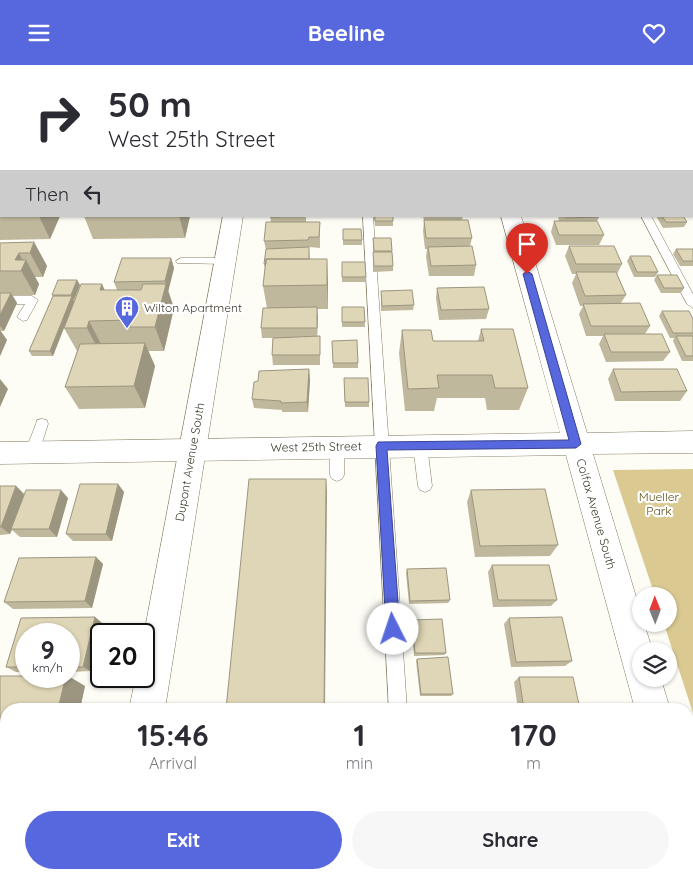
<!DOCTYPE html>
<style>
:root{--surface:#fff;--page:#f7f7f7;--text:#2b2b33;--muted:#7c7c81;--accent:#5768de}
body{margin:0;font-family:Quicksand,sans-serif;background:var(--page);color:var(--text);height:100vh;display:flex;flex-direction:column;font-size:19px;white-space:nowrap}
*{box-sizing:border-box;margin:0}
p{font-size:16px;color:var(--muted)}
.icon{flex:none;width:28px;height:28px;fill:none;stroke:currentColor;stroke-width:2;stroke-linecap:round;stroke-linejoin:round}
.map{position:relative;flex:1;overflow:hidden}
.details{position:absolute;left:0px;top:638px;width:694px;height:176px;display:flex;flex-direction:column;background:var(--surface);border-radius:20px 20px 0 0;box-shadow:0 1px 4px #0004}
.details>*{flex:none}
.banner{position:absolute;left:0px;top:0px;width:694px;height:152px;box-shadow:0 1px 4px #0004;background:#fff;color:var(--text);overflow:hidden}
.needle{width:32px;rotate:359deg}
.controls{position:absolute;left:632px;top:522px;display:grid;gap:10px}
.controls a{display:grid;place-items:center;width:45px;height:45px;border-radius:50%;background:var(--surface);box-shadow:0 1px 4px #0004;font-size:25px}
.speed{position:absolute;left:15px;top:558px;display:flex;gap:10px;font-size:25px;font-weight:700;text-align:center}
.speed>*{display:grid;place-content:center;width:65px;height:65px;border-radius:50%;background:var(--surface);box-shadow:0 1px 4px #0004;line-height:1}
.speed small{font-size:12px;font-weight:400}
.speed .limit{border:2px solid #111;border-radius:8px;background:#fff;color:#111}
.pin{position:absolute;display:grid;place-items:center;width:42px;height:42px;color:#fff;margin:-51px -21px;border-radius:50% 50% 50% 0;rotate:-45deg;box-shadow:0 0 5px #0007}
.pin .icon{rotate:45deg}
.me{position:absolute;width:55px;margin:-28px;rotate:356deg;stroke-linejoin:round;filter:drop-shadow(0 0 4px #0008)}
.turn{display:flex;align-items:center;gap:18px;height:105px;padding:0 25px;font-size:22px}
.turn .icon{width:65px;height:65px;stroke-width:2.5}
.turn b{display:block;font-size:35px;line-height:42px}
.then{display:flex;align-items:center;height:48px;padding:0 25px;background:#0003;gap:10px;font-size:19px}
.eta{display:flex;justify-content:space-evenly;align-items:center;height:85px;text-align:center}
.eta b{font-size:30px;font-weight:700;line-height:35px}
.action{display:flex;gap:10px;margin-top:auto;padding:10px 25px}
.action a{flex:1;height:58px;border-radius:30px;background:var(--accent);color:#fff;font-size:20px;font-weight:700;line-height:58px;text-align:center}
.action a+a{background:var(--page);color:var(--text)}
header{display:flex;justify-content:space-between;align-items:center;height:65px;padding:0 25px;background:var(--accent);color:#fff;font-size:22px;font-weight:700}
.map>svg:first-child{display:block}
.green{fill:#dac991}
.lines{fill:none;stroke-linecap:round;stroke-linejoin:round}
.service-casing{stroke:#837a5f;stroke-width:1}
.minor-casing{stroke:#837a5f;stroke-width:1}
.tertiary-casing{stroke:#837a5f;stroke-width:1}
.primary-casing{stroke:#837a5f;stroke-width:29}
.service{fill:#fff;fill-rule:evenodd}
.minor{fill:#fff;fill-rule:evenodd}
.tertiary{fill:#fff;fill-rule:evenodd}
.primary{stroke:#fff;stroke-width:28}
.wall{fill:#c0b89d}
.shaded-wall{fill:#9c9680}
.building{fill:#dfd6b7;stroke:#9c9680}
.route{fill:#5768de;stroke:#394490}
.labels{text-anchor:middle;stroke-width:4.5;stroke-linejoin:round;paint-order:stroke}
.poi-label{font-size:12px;fill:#3c392c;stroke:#fff;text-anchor:start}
.street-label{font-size:12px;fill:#3c392c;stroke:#fff}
.park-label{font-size:12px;fill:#5e4f19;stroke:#fff}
</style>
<header><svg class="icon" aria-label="menu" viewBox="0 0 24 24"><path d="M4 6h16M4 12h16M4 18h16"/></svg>Beeline<svg class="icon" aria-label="heart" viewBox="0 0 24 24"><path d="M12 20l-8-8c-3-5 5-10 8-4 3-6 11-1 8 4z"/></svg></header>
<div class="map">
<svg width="693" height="813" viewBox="0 0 693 813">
<rect width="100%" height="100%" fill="#fdfcf5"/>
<path class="green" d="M693,404V648L664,559H669V531H655L613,405Z"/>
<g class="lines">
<defs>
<path id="service" d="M363,0H371V1H364Z
M582,0H590L591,1H583Z
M0,96H1V102H0Z
M363,151H373L407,644H389Z
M641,151H651L693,229V243L687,239Z
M181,193H225L230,196L225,199L177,198L176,196Z
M0,231H32L38,235L27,255L23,256L17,252L25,239H0Z
M42,354L47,355L48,359L39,387L37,391L32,393L27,391L25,387L36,359L37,355Z
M420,375L425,376L427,380L432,421L430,425L425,427L420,425L418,421L413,380L415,376Z
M337,377L342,378L344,382V410L342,414L337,416L332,414L330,410V382L332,378Z
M398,808H418L419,813H399Z"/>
<path id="minor" d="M460,0H475V1H461Z
M669,0H684V1H670Z
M501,151H521L587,368L693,366V388L593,389L641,548V559H644L653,586H641V614H661L670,644H635L566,390L0,399V377L560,368Z
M688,742L693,744V800L688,797Z"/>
<path id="tertiary" d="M692,19H693V29H692Z
M223,151H243L165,644H129L136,611H144V569Z
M99,808H139L138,813H98Z"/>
<path id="primary" d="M118,1L120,0
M0,83L1,82"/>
</defs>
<use href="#service" class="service-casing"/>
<use href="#minor" class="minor-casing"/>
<use href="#tertiary" class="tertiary-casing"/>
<use href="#primary" class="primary-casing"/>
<use href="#service" class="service"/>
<use href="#minor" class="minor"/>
<use href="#tertiary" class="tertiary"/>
<use href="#primary" class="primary"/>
</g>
<path class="wall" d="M0,0H18L17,1H1V10L0,8Z
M291,0H329V1H291Z
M375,0H442V1H375Z
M497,0H544L545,1H496Z
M612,0H657V1H613Z
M692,72H693V136H692Z
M1,100V151H60L50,174L0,175V102Z
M84,151H190L185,173L93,174Z
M270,151H306V157H320V183L309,182V185L310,194L328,218V244H317V271L320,281V300H273L272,290L273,273H262L261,263L267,243L263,221L265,204L264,199L266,185L264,176L271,157Z
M374,151H393V161H375Z
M423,151H463L462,155L472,173L470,181L476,200L474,211H429L426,192L427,184H425L423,166L424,156Z
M558,151H598L599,152L597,156L604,170L599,180H556L551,167L554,156H559Z
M656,151H683L687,157L684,162L663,163Z
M343,164L362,175V180H343Z
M373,173H391L393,201V206L373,207Z
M34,177L47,201L43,212H35L39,219L35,230H12L17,238L4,266H0L7,275L0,291V178Z
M569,181L622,199L617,209L626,230L621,238L650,261L645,269L670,287L663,296L606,297L599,279L603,271H586L579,249L583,241H580L572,218L576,209H572L565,191Z
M676,184H693V201H680L673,189Z
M630,191L658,207L655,212H634L627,196Z
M171,193L174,203L168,227L174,243L164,286H148L155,301L145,343L79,344L65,322L77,286L64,263L102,219L104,225H117L114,217Z
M342,197L366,212V217H342Z
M657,210L684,223L681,228H661L654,215Z
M77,215L80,220L74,235V237L53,291H32L29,286L53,231L52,230Z
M437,223L489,244L486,254L439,255L436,233Z
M381,226L414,240L413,245L381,246Z
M342,242H364L365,262H342Z
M662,246L693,254V296H682L673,276L674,273H670L659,251Z
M481,264L528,323L519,345H487L485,333H437L434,346H405L399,288L402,265L433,276H478Z
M332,276L358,298V303H333Z
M613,304L687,326L680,336H615L608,314Z
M344,313L369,337V342H345Z
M310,314L308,347H282V345L254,343L252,334Z
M118,419L124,427L112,476H73L66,469Z
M0,421H16L24,429L68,433L57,472H20L12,465L10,469L0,470Z
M471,425L558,480L550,491L475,492L467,437Z
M96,492L103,499L92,543L13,544L4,537Z
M492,500L557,535L551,541L493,542L488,507Z
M407,504L450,535L448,538L409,539L406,508Z
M95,552L102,558L91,606L69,607V569H26V607H16L6,602L21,553Z
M509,553L572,596L565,601L511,602L504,559Z
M412,555L446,588L444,590L414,591L411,558Z
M417,594L453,629L451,631H420L416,596Z
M0,611H68L85,621L80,644H6V743H0Z
M519,612L580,644H518L514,617Z
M515,808H614L615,813H516Z
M463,810L465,811L466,813H427V811Z"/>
<path class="shaded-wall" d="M8,0H18L17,1H9Z
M0,26L1,29V48L0,50Z
M39,151H60L50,174Z
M179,151H190L185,173Z
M34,177L47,201L43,212L30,188Z
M19,188L24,198L26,195L39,219L35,230L15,195Z
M171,193L174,203L168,227L165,216Z
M327,194L328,218V244L327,220Z
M77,215L80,220L74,235L71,230Z
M102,219L113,243L100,225Z
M166,219L174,243L164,286L155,262Z
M11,228L17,238L4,266L0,261V250Z
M72,231L74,237L53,291L50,286Z
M317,242L318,252L317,273Z
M89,256L101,279L99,286L87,263Z
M0,265L7,275L0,291Z
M145,278L155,301L145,343L134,321Z
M309,304L310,314L308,347L307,337Z
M0,314L8,324L0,342Z
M326,414L327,426L325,644H324Z
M118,419L124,427L112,476L106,469Z
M16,421L24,429L10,469L1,462Z
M61,425L68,433L57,472L49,464Z
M96,492L103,499L92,543L85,536Z
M95,552L102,558L91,606L83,602Z
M66,611H68L85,621L80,644H58Z
M15,808H26L25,813H14Z
M292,808H294V813H292Z"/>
<path class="building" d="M147,0H237V1H145Z
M501,0H544L545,1H502Z
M1,100V120H0V102Z
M0,127H1V150H0Z
M270,151H305L270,152Z
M375,151H393V156H375Z
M565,151H598L599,152L566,153Z
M662,151H683L687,157H666Z
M424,155H468L472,173H426Z
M554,156H597L604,170H559Z
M266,157H320L319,172H309L308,175L264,176Z
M343,164H361L362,175H343Z
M373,173H391L392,186H374Z
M34,177L30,188H19L15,195H26L21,206H0V178Z
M472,181L476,200L431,201L428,182Z
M569,181H614L622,199H576Z
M309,182V194H266V199H264L266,184Z
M676,184H693V196H683Z
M373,187H392L393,201H374Z
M630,191H650L658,207H637Z
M122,193H171L165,216L114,217Z
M266,194H327V220L263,221Z
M342,197H365L366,212H342Z
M576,207H616L626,230L585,231Z
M657,210H677L684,223H664Z
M58,215H77L71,230H52Z
M81,219H102L100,225H141L143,219H166L155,262H130L132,255L89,256L87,263H64Z
M484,222L489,244L441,245L437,223Z
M412,225L414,240L382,241L381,226Z
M0,228H11L0,250Z
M53,231H72L50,286H29Z
M640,238L650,261H591L583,239Z
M317,242V263H261L263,243Z
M342,242H364L365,257H342Z
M662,246H689L693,254V268H673Z
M481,264H513L528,323H495L492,310H437L439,323L408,324L402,265H431L433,276H484Z
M604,269H662L670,287H611Z
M320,271V290H272L273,273Z
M676,271H693V291H686Z
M357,275L358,298H333L332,276Z
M145,278L134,321L65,322L80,279Z
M309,304L307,337L281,338V336L252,334L254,317L258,316L259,306Z
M613,304H677L687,326L621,327Z
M344,313H368L369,337H345Z
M249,414H326L324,644H226Z
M80,419H118L106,469H66Z
M0,421H16L1,462H0Z
M545,424L558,480L480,481L471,425Z
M26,425H61L49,464H11Z
M96,492L85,536L4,537L19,493Z
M492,500H549L557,535H498Z
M446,503L450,535L410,536L407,504Z
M95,552L83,602H69V569H26V602H6L21,553Z
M562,552L572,596L516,597L509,553Z
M442,554L446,588H415L412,555Z
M448,592L453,629H421L417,594Z
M0,611H66L58,644H6V741H0Z
M519,612H573L580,644H524Z
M0,760H6V808H15L14,813H0Z
M219,808H292V813H219Z
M367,808H397V813H367Z
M521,808H614L615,813H521Z
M465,811L466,813H428V812Z"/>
<path class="route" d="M527,206L532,209L581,379L576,383L387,385L400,564L398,569L393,571L388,569L386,564L376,381L378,377L569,375L523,209Z"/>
<defs>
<symbol id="building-pin" viewBox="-11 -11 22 30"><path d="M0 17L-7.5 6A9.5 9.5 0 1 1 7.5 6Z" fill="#5768de" stroke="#fff"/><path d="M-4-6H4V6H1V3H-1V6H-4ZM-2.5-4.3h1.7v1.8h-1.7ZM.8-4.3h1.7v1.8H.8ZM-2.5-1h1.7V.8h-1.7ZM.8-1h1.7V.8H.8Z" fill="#fff"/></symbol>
</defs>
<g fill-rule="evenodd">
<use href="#building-pin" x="113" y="229" width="28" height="38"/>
</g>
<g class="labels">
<g class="poi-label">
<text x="144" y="247">Wilton Apartment</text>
</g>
<g class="street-label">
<text transform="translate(316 382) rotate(-1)" y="4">West 25th Street</text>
<text transform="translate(190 397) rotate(-80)" y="4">Dupont Avenue South</text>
<text transform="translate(596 449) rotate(74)" y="4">Colfax Avenue South</text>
</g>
<g class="park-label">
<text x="659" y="436">Mueller<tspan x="659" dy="14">Park</tspan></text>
</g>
</g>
</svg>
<div class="controls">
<a><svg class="needle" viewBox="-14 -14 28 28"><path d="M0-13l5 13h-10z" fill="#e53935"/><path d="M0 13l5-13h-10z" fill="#7c7c81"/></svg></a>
<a><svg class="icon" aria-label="layers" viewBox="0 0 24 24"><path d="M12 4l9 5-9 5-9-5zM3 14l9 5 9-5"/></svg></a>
</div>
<div class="speed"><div>9<small>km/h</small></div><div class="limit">20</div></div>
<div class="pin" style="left:527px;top:209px;background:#d93025"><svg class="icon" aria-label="arrive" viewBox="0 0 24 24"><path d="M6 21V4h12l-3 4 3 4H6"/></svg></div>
<svg class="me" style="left:393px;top:564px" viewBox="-20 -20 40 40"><circle r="19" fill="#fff"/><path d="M0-13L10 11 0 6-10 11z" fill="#5768de"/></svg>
<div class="banner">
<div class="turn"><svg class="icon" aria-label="right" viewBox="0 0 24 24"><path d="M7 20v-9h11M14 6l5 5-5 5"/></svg><div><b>50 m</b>West 25th Street</div></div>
<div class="then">Then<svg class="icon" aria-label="left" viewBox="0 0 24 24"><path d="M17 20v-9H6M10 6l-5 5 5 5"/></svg></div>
</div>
<section class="details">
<div class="eta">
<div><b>15:46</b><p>Arrival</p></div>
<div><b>1</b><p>min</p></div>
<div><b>170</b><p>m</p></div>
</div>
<div class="action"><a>Exit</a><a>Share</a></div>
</section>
</div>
